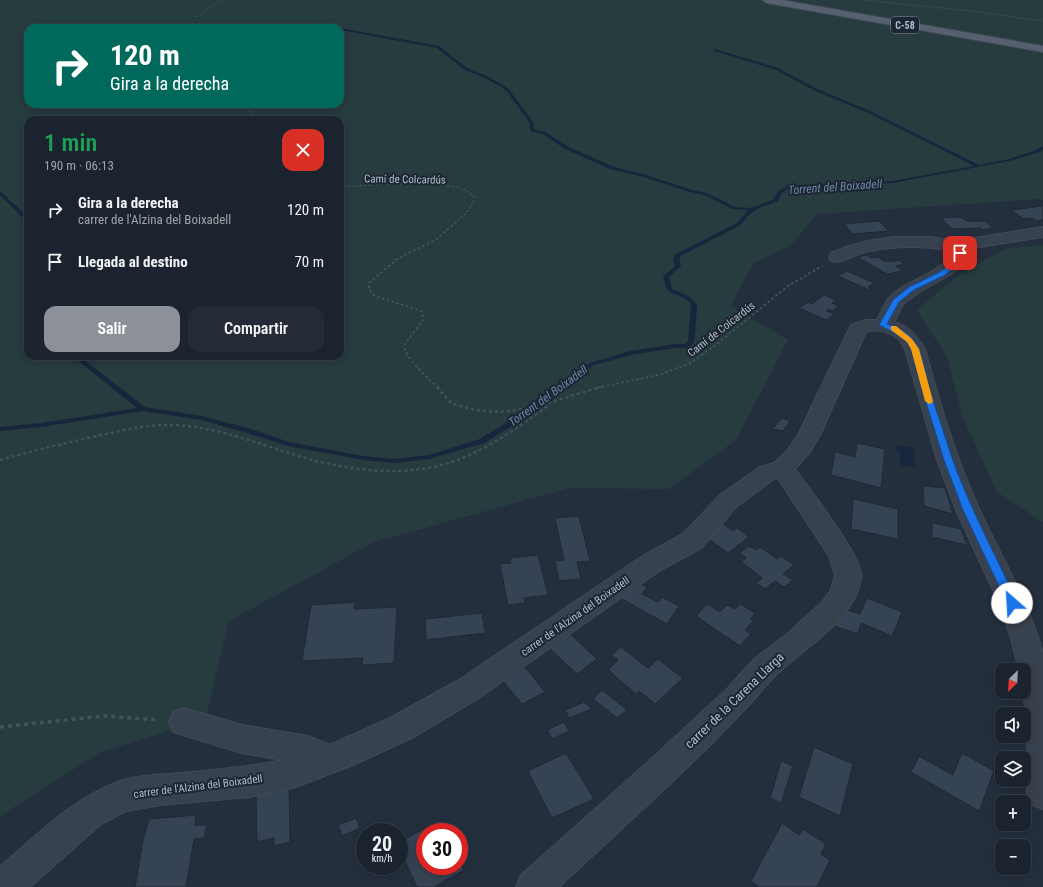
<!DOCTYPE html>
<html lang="es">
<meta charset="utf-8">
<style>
:root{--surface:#1b232e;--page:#242b36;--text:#f1f3f6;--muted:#a0a4aa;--line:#39404a;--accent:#8c9099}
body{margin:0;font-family:"Roboto Condensed",sans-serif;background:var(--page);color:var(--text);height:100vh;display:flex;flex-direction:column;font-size:15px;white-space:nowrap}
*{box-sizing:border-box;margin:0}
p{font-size:13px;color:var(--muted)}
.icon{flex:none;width:22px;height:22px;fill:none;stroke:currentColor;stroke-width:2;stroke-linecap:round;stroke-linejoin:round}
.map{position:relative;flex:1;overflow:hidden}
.side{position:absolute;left:24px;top:116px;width:320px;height:244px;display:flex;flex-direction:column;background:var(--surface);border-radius:12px;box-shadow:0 2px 10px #0003,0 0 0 1px var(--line)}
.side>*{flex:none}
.guide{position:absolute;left:24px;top:24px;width:320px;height:84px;border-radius:12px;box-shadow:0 2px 10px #0003,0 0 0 1px var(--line);background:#00695c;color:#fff;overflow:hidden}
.needle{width:26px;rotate:204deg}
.buttons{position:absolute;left:995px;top:663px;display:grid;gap:8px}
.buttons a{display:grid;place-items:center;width:36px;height:36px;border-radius:8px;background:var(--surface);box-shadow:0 2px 10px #0003,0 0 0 1px var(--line);font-size:20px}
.speed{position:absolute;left:356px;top:823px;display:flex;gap:8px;font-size:20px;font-weight:700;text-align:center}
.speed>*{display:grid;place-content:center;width:52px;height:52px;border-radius:50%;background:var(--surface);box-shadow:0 2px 10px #0003,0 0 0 1px var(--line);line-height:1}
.speed small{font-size:10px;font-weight:400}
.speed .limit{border:6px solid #d22;background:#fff;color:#111}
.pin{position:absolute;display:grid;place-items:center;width:34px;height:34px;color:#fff;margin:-17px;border-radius:8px;box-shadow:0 2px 6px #0006}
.me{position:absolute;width:44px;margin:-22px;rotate:334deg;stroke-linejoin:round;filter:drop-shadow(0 0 3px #0008)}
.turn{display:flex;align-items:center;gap:14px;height:84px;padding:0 20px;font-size:18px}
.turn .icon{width:52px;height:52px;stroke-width:2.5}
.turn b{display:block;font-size:28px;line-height:34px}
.round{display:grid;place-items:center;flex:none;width:42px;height:42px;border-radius:12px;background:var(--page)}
.summary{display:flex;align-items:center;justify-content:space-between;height:68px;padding:0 20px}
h1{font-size:24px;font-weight:600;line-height:30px;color:#1e9e55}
.primary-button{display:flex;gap:8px;margin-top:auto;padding:8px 20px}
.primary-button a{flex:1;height:46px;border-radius:12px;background:var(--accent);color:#fff;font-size:16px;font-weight:600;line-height:46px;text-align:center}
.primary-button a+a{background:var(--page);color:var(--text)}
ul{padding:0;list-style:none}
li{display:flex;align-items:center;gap:12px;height:52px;padding:0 20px}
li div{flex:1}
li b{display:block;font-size:15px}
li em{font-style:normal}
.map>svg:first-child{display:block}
.green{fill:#263c3f;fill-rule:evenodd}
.water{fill:#17263c}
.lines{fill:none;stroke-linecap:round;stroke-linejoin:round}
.stream{fill:#17263c;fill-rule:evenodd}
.building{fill:#364354;stroke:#1f2835}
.minor-casing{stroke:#414a57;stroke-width:2}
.major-casing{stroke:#414a57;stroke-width:2}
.path-far4{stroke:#3f5557;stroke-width:1;stroke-dasharray:1.5 1.5;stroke-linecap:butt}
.path-far3{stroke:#3f5557;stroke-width:1.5;stroke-dasharray:2 2;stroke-linecap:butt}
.path-far2{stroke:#3f5557;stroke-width:2;stroke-dasharray:2.5 2.5;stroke-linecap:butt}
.path-far1{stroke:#3f5557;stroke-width:2.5;stroke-dasharray:3 3;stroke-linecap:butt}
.path{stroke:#3f5557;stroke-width:3.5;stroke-dasharray:4 4;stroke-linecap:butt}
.minor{fill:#38414e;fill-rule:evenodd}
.major{fill:#56606e;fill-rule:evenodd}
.route{fill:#1a73e8;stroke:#114b97}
.slow{fill:#f59e0b}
.labels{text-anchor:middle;stroke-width:4;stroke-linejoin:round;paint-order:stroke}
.shield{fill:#1d2633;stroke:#878f9c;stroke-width:1}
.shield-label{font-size:10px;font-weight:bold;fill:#b4bcc9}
.street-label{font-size:11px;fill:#b4bcc9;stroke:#1d2633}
.water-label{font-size:12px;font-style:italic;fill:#6d86a8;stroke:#1d2633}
.near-street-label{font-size:13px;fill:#b4bcc9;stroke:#1d2633}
</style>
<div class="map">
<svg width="1043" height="887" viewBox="0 0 1043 887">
<rect width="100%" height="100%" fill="#242f3e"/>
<path class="green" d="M0,0H1043V200L1041,199L817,214L790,246L754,263L730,306L788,340L736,440L669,489L570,488L374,542L229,621L205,720L101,752L0,816ZM28,28H340V104H28ZM28,120H340V356H28Z
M1043,245V522L997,492L963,418L947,357L917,310L965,270L1008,248Z"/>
<path class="water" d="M896,445L914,448L915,468L900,465V452L896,449Z"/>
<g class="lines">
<path class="stream" d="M319,24L333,27L335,28L320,26Z
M340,28L439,46L467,68L487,76L505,86L510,91L534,123L533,127L535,130L545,132L569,147L614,167L643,174L692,190L707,193L735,207L752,208L774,199L777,192L786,187L893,181L974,166L868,113L813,90L776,70L714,51L715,49L778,68L815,88L870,111L979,165L1009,159L1036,150L1043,146V149L1040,152L1010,161L893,183L787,189L781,194L778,201L757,209L748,216L741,225L680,256L679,259L681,266L669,277L672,289L690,297L697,304L695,338L693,344L686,348H675L631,355L594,365L564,384L510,427L484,443L429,459L395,463L363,460L288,446L247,433L202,420L143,411L41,427L0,431V427L41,423L137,408L72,356H79L145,407L202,416L251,429L289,442L363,456L395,459L429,455L480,439L506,423L560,382L590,363L630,351L675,344H685L688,342L691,304L686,299L668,291L663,277L675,266L673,259L676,254L737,223L748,210L732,209L704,195L689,192L640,176L610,169L565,149L543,134L532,132L529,127L530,123L508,93L503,88L485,78L465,70L437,48L340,30Z
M0,191L28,217V221H26L0,195Z"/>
</g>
<path class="building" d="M1043,206V219H1042L1043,220L1036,221L1032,218L1024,219L1011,210Z
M954,217L963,218L966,221H985L993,228L982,230L981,228L952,229L941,218Z
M879,221L889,231L853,234L844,224Z
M866,255L872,258L878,257L884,261H888L890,262L899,260L904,264L896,266L903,271L887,274L857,257Z
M847,271L874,283L868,287L872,288L869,290L838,276Z
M824,295L836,300L832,303L839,306L832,311L829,309L826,311L835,314L826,320L799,308L808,302L812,304Z
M782,418L790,421L783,431L772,429Z
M857,443L885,449L881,488L831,475L835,452L855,457Z
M923,486L945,488L953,514L924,506Z
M853,499L898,509V539L851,529Z
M579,516L590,561L577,562L581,579L559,581L555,561L564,560L555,518Z
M722,523L733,531L737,528L749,537L728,553L707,538Z
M932,523L961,529L967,545L932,537Z
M749,546L756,550L760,547L777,559L781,556L794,565L783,574L793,580L784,587L775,581L765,589L756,583L762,578L741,562L746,558L740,553Z
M538,555L548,595L524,598L525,603L508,605L500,564L511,563L510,558Z
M641,584L647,587L642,594L658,602L662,597L679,606L667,624L620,598Z
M867,598L902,612L892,636L861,623L858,634L832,625L847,610L860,614Z
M355,602L354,609L397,607L394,663L362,665L363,658L302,661L311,605Z
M707,604L720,612L727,605L735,609L740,604L755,613L751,619L753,621L745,630L751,634L740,646L696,616Z
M482,613L485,633L426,640L425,619Z
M570,634L597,659L577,674L550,649Z
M621,647L648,668L658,659L683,678L655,704L639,691L636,694L608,670L618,660L611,655Z
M525,667L545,692L522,704L503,681Z
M602,690L627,710L617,718L593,699Z
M584,702L592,709L569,718L565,710Z
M564,722L569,731L552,739L547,730Z
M814,747L853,764L840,816L799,797Z
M566,753L594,799L552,818L528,771Z
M962,753L994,771L979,811L911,772L919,756L953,775Z
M781,761L793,766L781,803L770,798Z
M289,786L290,842L274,846V838L257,842L256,791Z
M196,815L195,825H207L204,838L194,839L186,887H135L143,840L149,819Z
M356,818L360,828L342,836L338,825Z
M440,820L445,832H425V866H459V859L464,870L434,887H417L399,848V842Z
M782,823L799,835L803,829L826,844L821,854L830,860L817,887H759L751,881Z"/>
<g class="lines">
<defs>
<path id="minor" d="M1043,227V237L966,249L968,253L958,270L918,293L903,304L894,322C909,326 917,336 925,349C940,404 956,459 980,511C1002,558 1029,603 1043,653V809L1032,805L1027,794V723L1023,692H1024V670H1019L1011,638L999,603L956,510L937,460L905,349C898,334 882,327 866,332L820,435L810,452L795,469C808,488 863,556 861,577C855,622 802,648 773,678C764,687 756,698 747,707C688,770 622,828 559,887H516L521,875L648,762L727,689L754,659L787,634L822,602L831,590L835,575L829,556L777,477L737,506L701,548L659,571L479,698L414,737L353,765L296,787L249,797L161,805L126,811L101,824L30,887H0V867C37,835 73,798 120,781C137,775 162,775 180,773C215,770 249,767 283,760L242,753L173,732L169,722L173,712L184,708L242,725L308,736L330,745L392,717L459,680L641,557L683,534L721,494L760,467L774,463L785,453L798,435L851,325L865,320H877C881,313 884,304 889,298C907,278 937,277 952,253L950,250C923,246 896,246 869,251C856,253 844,264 831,261L829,257L831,253L846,247L867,241L894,237H931L956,241Z"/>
<path id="major" d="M762,0H782L1043,46V52L767,3Z"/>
</defs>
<use href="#minor" class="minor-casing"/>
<use href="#major" class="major-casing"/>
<path class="path-far4" d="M864,0L978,12L1043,21
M188,28L195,18L222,0"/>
<path class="path-far3" d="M246,104L255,120
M340,187C369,185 442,179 467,191C469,192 472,195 474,197C473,208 463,216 455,223"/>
<path class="path-far2" d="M438,388C430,380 402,356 405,344C406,341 421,324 424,319L421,311L375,296L369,289V283L397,259L437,239L456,222
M597,388L662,374L690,363L716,345L788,286L822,266"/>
<path class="path-far1" d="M437,387C442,392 446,399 452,403C455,405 460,405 464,407C510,421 557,399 601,387
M0,460C35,450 70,442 106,434C129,429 151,424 175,425C215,427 254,442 292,454C346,471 413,481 467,456C497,443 523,424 549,405"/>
<path class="path" d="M0,727L104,716L157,720"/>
<use href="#minor" class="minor"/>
<use href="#major" class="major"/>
</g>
<path class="route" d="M958,252L964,253L955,267L945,275L914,290L899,302L887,324C900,328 911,334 918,347C924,360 926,377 930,391C937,413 945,436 952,458C970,508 995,555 1018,603L1016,606L1012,607L1008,606L1007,603L963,510L944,460L923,393L911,349L907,342L899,335L879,325L893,300L909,287L940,272L950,264Z"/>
<path class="slow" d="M891,326H896L912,339L919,349L933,401L932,403L929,404L925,401L911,349L907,342L891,330Z"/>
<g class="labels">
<rect class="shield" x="891" y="17" width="28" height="16" rx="3"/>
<g class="shield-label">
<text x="905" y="29">C-58</text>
</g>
<g class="street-label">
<text transform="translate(405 179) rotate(1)" y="4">Camí de Colcardús</text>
<text transform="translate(721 329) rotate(-38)" y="4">Camí de Colcardús</text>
<text transform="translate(575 616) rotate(-35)" y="4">carrer de l'Alzina del Boixadell</text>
<text transform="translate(198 786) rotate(-7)" y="4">carrer de l'Alzina del Boixadell</text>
</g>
<g class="water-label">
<text transform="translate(835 187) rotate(-4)" y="4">Torrent del Boixadell</text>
<text transform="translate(548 396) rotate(-36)" y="4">Torrent del Boixadell</text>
</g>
<g class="near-street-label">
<text transform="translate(734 700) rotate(-44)" y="5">carrer de la Carena Llarga</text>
</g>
</g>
</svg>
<div class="buttons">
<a><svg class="needle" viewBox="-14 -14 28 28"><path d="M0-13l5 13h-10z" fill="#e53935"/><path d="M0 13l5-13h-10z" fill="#a0a4aa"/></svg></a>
<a><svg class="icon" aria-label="sound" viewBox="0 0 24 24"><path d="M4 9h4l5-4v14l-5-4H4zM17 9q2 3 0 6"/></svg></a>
<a><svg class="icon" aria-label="layers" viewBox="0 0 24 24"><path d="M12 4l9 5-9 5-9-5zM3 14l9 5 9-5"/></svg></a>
<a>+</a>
<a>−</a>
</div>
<div class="speed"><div>20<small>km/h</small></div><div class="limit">30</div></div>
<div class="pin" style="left:960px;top:253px;background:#d93025"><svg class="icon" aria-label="arrive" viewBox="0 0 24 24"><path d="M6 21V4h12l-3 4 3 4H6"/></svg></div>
<svg class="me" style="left:1012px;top:603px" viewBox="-20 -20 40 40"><circle r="19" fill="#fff"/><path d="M0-13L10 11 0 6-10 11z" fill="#1a73e8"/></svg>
<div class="guide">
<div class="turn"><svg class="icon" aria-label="right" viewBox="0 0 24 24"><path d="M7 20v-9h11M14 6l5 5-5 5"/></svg><div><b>120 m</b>Gira a la derecha</div></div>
</div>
<section class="side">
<div class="summary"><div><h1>1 min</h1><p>190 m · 06:13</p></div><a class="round" style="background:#d93025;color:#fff"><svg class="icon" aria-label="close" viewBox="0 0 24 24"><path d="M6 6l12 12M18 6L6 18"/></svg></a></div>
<ul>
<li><svg class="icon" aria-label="right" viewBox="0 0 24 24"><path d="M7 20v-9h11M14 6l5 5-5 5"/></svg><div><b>Gira a la derecha</b><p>carrer de l'Alzina del Boixadell</p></div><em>120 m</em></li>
<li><svg class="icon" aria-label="arrive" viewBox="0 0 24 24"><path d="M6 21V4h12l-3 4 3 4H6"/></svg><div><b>Llegada al destino</b></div><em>70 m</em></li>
</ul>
<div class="primary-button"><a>Salir</a><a>Compartir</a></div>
</section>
</div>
